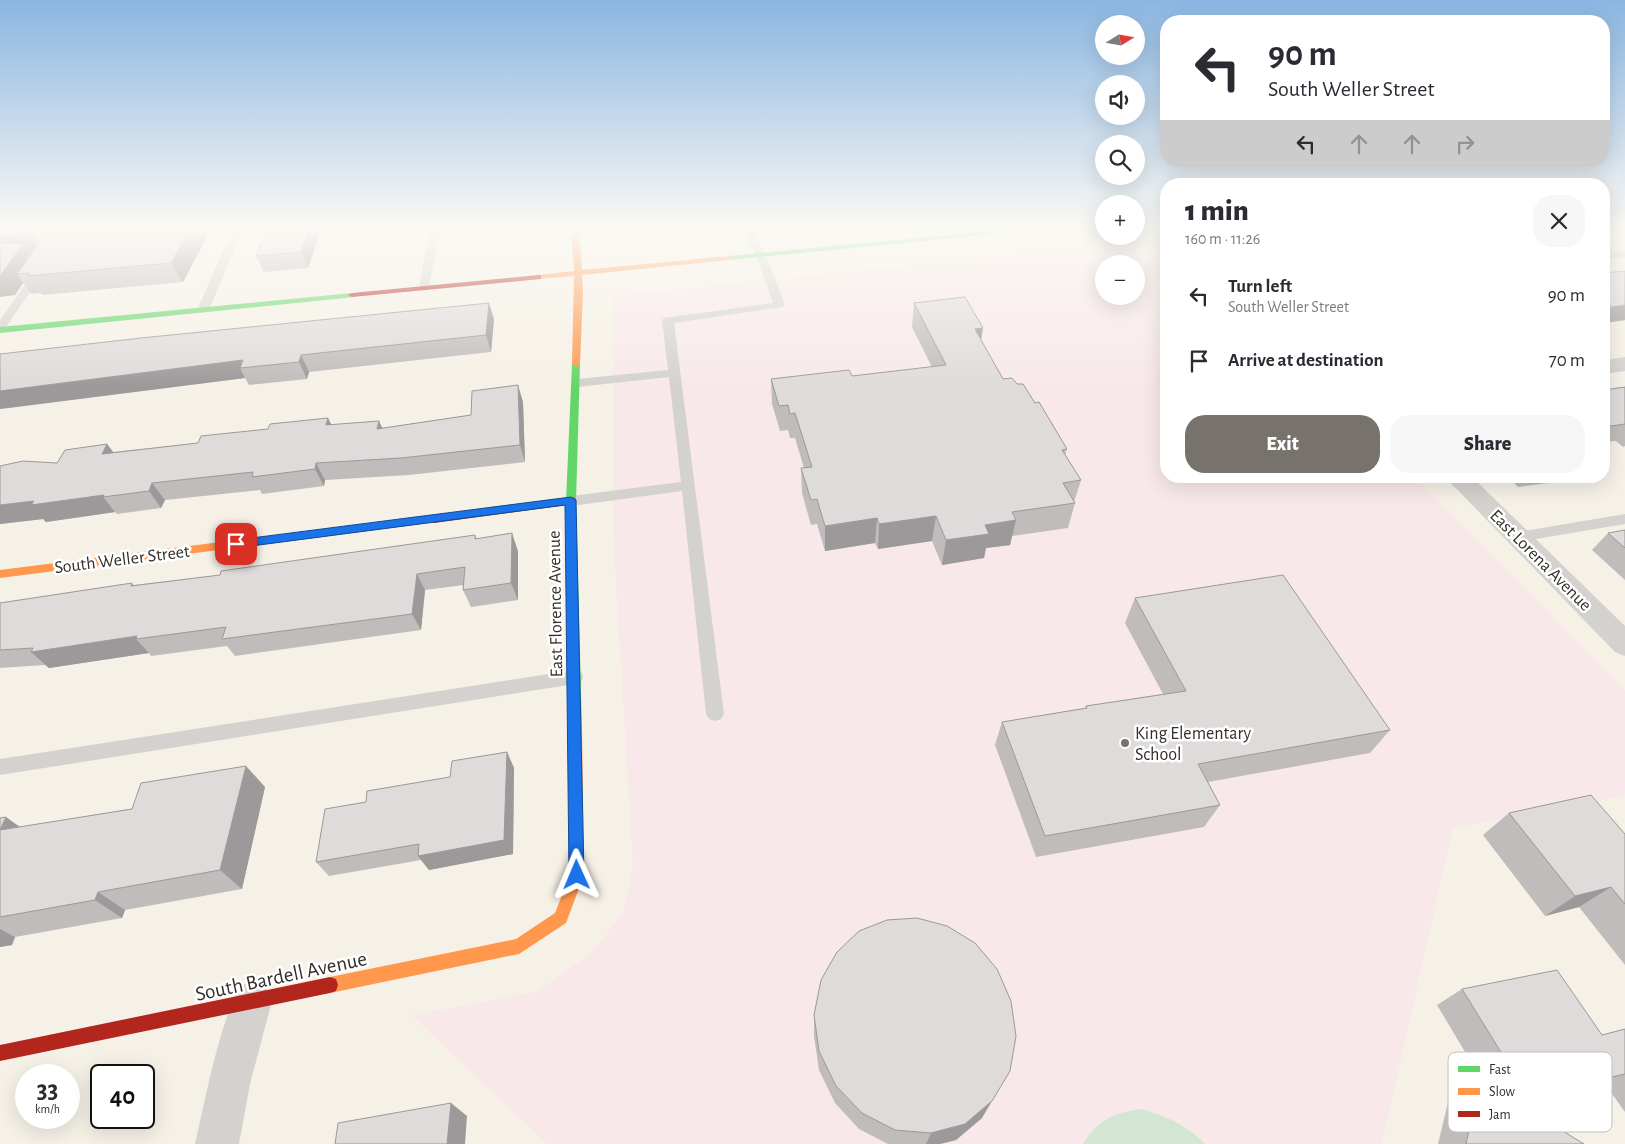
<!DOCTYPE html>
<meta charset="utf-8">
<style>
:root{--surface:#fff;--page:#f7f7f7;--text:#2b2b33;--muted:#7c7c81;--accent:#77726b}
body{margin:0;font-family:"Alegreya Sans",sans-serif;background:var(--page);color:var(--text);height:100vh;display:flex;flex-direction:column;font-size:19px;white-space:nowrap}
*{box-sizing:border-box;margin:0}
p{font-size:16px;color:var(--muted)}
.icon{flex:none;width:28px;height:28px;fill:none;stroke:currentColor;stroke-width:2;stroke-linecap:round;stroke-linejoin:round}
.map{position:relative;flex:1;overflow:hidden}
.drawer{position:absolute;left:1160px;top:178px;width:450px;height:305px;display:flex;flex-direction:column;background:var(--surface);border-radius:20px;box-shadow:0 5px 20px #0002}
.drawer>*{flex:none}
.guide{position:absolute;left:1160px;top:15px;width:450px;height:152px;border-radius:20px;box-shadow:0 5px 20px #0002;background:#fff;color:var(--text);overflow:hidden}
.needle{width:32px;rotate:79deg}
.buttons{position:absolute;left:1095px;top:15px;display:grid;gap:10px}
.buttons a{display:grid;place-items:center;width:50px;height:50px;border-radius:50%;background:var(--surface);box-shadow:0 5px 20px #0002;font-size:25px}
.speed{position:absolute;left:15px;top:1064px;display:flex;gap:10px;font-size:25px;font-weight:700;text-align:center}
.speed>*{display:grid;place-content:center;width:65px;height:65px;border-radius:50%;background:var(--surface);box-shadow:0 5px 20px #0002;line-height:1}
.speed small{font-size:12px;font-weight:400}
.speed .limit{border:2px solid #111;border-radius:8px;background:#fff;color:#111}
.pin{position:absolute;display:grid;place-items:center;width:42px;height:42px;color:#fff;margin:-21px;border-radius:10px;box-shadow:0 2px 8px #0006}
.me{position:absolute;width:55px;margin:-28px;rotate:359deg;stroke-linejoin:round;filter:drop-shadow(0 0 4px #0008)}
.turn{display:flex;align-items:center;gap:18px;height:105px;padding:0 25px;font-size:22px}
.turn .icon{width:65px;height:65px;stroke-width:2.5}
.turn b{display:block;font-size:35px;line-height:42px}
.lanes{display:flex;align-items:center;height:48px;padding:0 25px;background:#0003;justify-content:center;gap:25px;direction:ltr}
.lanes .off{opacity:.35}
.round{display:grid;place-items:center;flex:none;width:52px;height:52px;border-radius:20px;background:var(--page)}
.headline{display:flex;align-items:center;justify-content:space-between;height:85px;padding:0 25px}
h1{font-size:30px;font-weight:800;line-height:38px}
.button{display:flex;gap:10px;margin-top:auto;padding:10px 25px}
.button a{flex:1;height:58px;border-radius:20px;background:var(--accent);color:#fff;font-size:20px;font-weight:800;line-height:58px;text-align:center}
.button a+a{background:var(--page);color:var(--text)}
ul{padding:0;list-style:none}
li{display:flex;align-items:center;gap:15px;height:65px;padding:0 25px}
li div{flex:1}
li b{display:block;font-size:19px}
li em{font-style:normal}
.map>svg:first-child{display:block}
.education{fill:#f8e8ea;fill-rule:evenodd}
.green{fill:#d3e6d3}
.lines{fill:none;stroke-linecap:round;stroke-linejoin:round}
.lane{fill:#d3d2cf;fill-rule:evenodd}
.street{fill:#d3d2cf;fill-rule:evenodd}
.fast{fill:#63d668;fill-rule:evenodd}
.slow{fill:#ff974d;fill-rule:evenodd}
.jam{fill:#b3261e;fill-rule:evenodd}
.wall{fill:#bfbcbb}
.shaded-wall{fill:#9b9999}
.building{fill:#dedbda;stroke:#9b9999}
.route{fill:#1a73e8;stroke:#114b97}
.poi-dot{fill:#77726b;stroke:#fff;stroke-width:2}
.labels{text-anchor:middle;stroke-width:5;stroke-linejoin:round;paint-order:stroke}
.street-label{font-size:18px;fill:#322e28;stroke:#fff}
.poi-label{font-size:18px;fill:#322e28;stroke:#fff;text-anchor:start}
.near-street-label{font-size:21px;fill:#322e28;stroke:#fff}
.key{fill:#fff;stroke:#c2c0be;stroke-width:1}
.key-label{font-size:14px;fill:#322e28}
</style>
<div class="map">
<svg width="1625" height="1144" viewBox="0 0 1625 1144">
<rect width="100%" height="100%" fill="#f6f1e7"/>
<path class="education" d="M1166,239V476H1414L1625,690V796L1453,828L1382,1144H547L411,1015L536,992L590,954L623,913L633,866L613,534V298L620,295ZM1104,264H1136V296H1104Z"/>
<path class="green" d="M1141,1109C1167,1116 1186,1125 1205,1144H1083C1098,1119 1114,1113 1141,1109Z"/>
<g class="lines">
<path class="lane" d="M430,227H440L429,288L424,291L419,288Z
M742,227H752L766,255L785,305L783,307L674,323L724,714L721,719L715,721L709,719L706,714L682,491L571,506L564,501L571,496L681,482L669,377L577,387L571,383L577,379L668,370L662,320L664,318L773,303L756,255Z
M1609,227H1620L1625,229V236Z
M233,229L242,231L209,310L203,313L199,312L197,310Z
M1625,251V257L1604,259V253Z
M39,269L44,272L4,330L0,331V320L35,270Z
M1625,514V524L1518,542L1511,537L1518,532Z
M575,670L581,672L583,677L581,682L575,684L0,775V759Z"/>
<path class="street" d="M1625,357V371L1604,374V360Z
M1444,476H1471L1625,626V656L1615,652Z
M252,981L266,987L272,1001L250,1084L239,1144H195C207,1091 217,1037 238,987Z"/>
<path class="fast" d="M1031,227H1053L1049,229L729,260L725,258L729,256Z
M352,293L356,295L355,297L0,333V327Z
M576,361L580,364L576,501L582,729L580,733L575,735L570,733L568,729L566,501L572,364Z"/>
<path class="slow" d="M571,227H579L582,270L729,256L733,258L729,260L582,275L583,292L580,364L576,367L572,364L574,276L538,279L534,277L538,275L574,271Z
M434,515L438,516L439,519L438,522L0,578V570Z
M575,723L580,725L582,729L584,875L566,923L519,954L330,993L324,991L322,985L324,979L330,977L516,939L555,913L570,875L568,729L570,725Z"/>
<path class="jam" d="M538,275H541V279L352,297L348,295L352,293Z
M571,497L575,498L576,501L575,504L434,523L429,519L434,515Z
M330,977L336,979L338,985L336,991L330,993L0,1061V1045Z"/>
</g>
<path class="wall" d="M0,227H212L183,282L42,295L41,293L31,294L23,283L15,295Z
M268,227H322L308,268L264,272L256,256Z
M656,227H734L657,234Z
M1604,227H1614L1611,230L1604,231Z
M1604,273L1625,320L1604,323Z
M914,303L981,340L1003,379L1017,384L1035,403L1067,449L1065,455L1081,480L1074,502L1075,503L1068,528L1012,536L1010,545L986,548L984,558L942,565L932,541L878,549L875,543L825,551L817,524L811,525L802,493L801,468H804L795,438H790L788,430L780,431L772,404L771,379L852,376L932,367L912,327Z
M494,319L491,352L309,372L307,379L249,385L245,378L0,409Z
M1625,387V446L1623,447L1616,441L1604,442V390Z
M523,402L525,462L409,475L325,480L324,486L262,494L260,490L165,500L161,508L117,514L115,512L46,522L43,519L0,524V466L57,463L107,444L113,452L198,443L332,425L382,428L471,415Z
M1508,476H1560L1555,482L1518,487Z
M1625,530V580L1592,550L1608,533Z
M475,535L477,539L518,551V600L471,607L463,590L464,585L425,590L421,630L235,656L227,646L151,656L149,653L49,668L45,665L0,668V603L132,583L134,585L220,575Z
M1135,598L1390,730L1370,753L1208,782L1220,805L1204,827L1036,857L995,745L1002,722L1085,708L1086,706L1163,694L1125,623Z
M507,752L514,768L513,854L429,870L421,860L329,876L316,862L366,802L450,777Z
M265,787L242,889L125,910L122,918L15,937L12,945L0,947V818L20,827Z
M1509,813L1625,834V965L1579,907L1545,916L1483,835Z
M1462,989L1602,1035L1625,1029V1112L1605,1084L1518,1103L1584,1144H1438L1450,1094L1480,1080L1483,1082L1437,1005Z
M814,1015L982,1118L956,1140L940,1144H888L859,1129L835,1103L819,1070L814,1036Z"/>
<path class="shaded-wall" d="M191,227H212L183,282L171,263Z
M310,227H322L308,268L301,252Z
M27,232L40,251L31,252L38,262L17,274L23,283L15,295L0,297V235Z
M489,303L494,319L491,352L486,335Z
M1625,305V320L1604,323V318L1612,307Z
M983,328L979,352L975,329Z
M301,355L309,372L307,379L299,362Z
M243,360L240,368L245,378L0,409V391Z
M518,385L523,402L525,462L520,445Z
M328,418L337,435L326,425Z
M379,421L387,438L377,429Z
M107,444L120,461L102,454Z
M316,463L325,480L324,486L315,469Z
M152,483L165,500L161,508L149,491Z
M104,495L103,497L115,512L46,522L43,519L0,524V505L34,501Z
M936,516L932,541L878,549L879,524Z
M877,518L875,543L825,551V526Z
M1016,520L1010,545L986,548L984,558L942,565L946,540L985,525Z
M512,533L518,551V600L511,583Z
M417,574L425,590L421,630L412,614Z
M137,636L136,639L149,653L49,668L31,652Z
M507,752L514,768L513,854L429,870L418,856Z
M246,766L265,787L242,889L220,870Z
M6,817L34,837L0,830Z
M1611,887L1579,907L1545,916L1575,896Z
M98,892L125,910L122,918L95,900Z
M0,929L15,937L12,945L0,947Z
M992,1101L982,1118L956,1140L940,1144H926L931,1133Z
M451,1103L467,1116L465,1144H447Z"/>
<path class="building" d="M0,227H191L171,263L28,276L30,273L17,274L38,244L36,235L27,232L0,235Z
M268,227H310L301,252L256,256Z
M24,243L0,276V244Z
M1625,271V305L1612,307L1604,301V273Z
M965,297L983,328L975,329L1003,379L1012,378L1017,384H1023L1035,403L1039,402L1067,449L1062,450L1081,480L1063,483L1075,503L1012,512L1016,520L985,525L989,534L946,540L936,516L879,524L877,518L825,526L817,499L811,500L801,468L812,467L795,413L790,414L788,405L779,406L771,379L849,370L852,376L946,365L914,303Z
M489,303L486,335L301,355L299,362L240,368L243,360L0,391V354L141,338Z
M518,385L520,445L401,458L316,463L315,469L252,477L253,472L152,483L149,491L103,497L104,495L31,505L34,501L0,505V466L23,461L57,463L65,450L107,444L102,454L198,443L201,436L268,429L270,424L328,418L326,425L379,421L377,429L471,415L472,391Z
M1625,387V424L1604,427V390Z
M1625,530V548L1608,533Z
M512,533L511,583L463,590L465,567L417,574L412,614L222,639L226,627L136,639L137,636L31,652L33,648L0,650V603L132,583L131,586L220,575L221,571L475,535V539Z
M1283,575L1390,730L1198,764L1220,805L1045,836L1002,722L1087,708L1086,706L1186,691L1135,598Z
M507,752L504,840L418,856L419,844L316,862L325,809L366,802L367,791L450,777L452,761Z
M246,766L220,870L98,892L95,900L0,917V818L6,817L0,830L132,809L141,783Z
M1591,795L1625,834V904L1611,887L1575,896L1509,813Z
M917,918L947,926L975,943L997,969L1011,1001L1016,1036L1010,1071L992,1101L965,1124L931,1133L895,1130L862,1113L836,1086L819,1051L814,1015L821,980L837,952L859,931L887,920Z
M1557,970L1602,1035L1625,1029V1074L1528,1096L1462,989Z
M1480,1080L1584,1144H1466Z
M451,1103L447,1144H335L338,1123Z"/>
<linearGradient id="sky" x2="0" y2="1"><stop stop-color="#8ab6e1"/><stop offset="0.59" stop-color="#fbf9f4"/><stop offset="1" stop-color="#fbf9f4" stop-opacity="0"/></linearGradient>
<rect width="1625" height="387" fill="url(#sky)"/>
<path class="route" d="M571,497L576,500L584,875L582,880L577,882L572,880L569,875L565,505L236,548L231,544L236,540Z"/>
<circle class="poi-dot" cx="1125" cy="743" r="5"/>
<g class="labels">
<g class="street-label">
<text transform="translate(122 559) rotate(-7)" y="6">South Weller Street</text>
<text transform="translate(1541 560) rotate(45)" y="6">East Lorena Avenue</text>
<text transform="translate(555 604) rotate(-91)" y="6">East Florence Avenue</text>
</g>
<g class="poi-label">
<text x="1135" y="739">King Elementary<tspan x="1135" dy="21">School</tspan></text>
</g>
<g class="near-street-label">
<text transform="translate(281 976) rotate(-12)" y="7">South Bardell Avenue</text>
</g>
</g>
<rect x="1448" y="1052" width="164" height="80" rx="8" class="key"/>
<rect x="1458" y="1066" width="22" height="6" fill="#63d668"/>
<rect x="1458" y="1088" width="22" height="7" fill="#ff974d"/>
<rect x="1458" y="1111" width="22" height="6" fill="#b3261e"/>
<g class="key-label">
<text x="1489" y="1074">Fast</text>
<text x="1489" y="1096">Slow</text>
<text x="1489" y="1119">Jam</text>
</g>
</svg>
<div class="buttons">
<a><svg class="needle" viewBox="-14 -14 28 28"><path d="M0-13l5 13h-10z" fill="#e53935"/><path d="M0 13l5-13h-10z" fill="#7c7c81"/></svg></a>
<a><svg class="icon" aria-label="sound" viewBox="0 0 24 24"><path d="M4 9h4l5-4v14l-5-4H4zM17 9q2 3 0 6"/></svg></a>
<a><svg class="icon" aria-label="search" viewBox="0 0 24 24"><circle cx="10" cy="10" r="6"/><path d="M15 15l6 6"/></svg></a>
<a>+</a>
<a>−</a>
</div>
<div class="speed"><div>33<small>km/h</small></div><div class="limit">40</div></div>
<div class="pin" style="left:236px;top:544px;background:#d93025"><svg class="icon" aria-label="arrive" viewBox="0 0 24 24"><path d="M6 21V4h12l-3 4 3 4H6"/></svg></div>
<svg class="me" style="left:577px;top:875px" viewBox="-20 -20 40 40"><path d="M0-17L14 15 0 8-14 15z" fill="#1a73e8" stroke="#fff" stroke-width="4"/></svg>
<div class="guide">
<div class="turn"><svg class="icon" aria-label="left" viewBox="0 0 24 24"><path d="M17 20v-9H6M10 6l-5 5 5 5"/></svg><div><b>90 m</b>South Weller Street</div></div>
<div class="lanes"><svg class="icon" aria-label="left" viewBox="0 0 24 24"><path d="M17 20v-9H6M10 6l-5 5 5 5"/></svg><svg class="icon off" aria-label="ahead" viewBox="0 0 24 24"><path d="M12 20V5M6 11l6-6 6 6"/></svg><svg class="icon off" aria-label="ahead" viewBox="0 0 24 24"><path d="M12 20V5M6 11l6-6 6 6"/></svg><svg class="icon off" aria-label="right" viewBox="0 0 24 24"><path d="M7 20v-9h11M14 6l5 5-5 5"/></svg></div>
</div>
<section class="drawer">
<div class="headline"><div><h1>1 min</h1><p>160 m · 11:26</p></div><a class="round"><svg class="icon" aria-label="close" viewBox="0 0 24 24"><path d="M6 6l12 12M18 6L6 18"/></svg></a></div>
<ul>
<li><svg class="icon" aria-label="left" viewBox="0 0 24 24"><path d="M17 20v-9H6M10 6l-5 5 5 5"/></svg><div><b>Turn left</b><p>South Weller Street</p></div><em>90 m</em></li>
<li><svg class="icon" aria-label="arrive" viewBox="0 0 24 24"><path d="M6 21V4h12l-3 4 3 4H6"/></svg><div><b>Arrive at destination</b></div><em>70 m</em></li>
</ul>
<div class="button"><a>Exit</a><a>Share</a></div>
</section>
</div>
